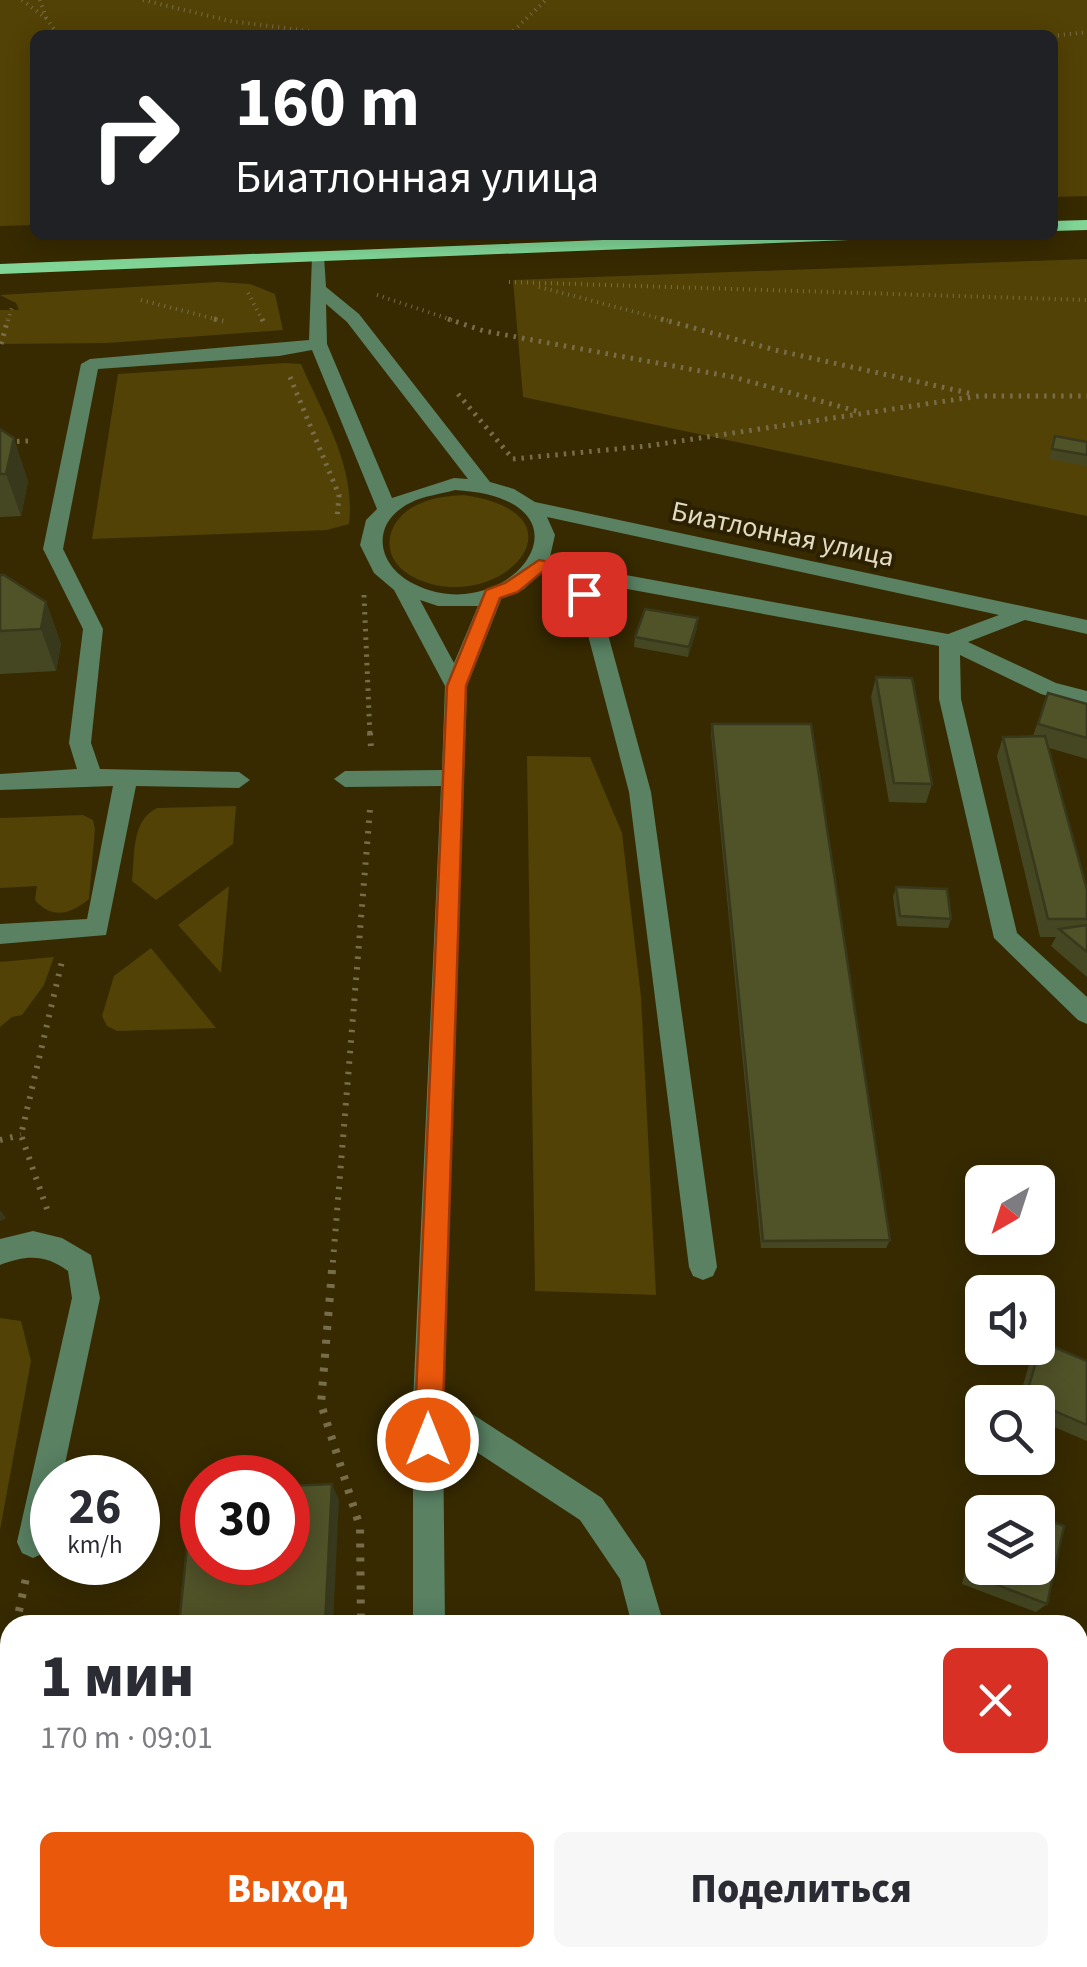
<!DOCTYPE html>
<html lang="ru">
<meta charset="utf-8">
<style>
:root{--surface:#fff;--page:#f7f7f7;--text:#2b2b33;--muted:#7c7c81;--accent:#ea580c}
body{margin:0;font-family:"Source Sans 3",sans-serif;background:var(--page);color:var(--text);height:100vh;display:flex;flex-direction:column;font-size:38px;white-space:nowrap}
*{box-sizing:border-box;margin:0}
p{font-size:32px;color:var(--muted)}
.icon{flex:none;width:55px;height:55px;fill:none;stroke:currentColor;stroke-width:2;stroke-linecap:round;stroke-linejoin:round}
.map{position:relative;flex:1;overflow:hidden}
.side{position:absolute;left:0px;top:1615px;width:1088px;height:352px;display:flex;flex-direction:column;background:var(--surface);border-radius:30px 30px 0 0;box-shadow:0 5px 25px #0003}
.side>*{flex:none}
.guide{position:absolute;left:30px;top:30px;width:1028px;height:210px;border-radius:15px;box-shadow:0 5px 25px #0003;background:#202124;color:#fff;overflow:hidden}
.needle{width:65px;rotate:219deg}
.buttons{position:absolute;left:965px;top:1165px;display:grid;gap:20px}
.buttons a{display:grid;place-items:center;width:90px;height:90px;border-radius:15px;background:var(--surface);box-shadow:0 5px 25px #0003;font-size:50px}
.speed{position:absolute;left:30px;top:1455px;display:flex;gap:20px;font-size:50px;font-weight:700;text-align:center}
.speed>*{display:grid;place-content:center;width:130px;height:130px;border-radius:50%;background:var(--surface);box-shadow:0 5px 25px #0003;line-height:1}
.speed small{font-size:25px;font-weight:400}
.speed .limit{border:15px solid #d22;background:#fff;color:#111}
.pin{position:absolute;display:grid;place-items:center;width:85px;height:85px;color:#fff;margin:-42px;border-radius:20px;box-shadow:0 5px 15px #0006}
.me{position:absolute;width:110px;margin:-55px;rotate:0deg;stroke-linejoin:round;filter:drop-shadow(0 0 8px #0008)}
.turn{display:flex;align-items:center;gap:35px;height:210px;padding:0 40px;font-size:45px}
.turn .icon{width:130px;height:130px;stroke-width:2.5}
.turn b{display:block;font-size:70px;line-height:85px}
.round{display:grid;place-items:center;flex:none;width:105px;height:105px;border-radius:15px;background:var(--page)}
.summary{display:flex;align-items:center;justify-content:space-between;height:170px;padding:0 40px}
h1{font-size:60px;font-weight:800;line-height:75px}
.button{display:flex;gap:20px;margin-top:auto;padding:20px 40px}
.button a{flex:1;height:115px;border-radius:15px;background:var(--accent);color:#fff;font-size:40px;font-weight:800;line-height:115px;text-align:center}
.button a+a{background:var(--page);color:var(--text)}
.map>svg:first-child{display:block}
.green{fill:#534205}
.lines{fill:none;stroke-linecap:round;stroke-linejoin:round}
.path-far3{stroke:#786d4b;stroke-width:4;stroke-dasharray:1 5;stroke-linecap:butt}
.path-far2{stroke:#786d4b;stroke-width:5;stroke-dasharray:2.5 6;stroke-linecap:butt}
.path-far1{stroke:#786d4b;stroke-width:6;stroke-dasharray:2.5 8;stroke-linecap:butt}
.path{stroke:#786d4b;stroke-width:8;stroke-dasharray:4 10;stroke-linecap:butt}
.minor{fill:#598162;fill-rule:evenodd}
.major{fill:#81d697;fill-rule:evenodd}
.wall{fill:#454722}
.shaded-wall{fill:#38391c}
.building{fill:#505228;stroke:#38391c;stroke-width:2.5}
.route{fill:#ea580c;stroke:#983908;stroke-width:2.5}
.labels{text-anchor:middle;stroke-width:8;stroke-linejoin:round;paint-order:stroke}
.far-street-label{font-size:28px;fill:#e2dac4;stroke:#2b2101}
</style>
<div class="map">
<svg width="1087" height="1967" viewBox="0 0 1087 1967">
<rect width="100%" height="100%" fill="#372a00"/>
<path class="green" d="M0,0H1087V196L1053,197L1052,35H35V225L0,226Z
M1087,259V516L523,397L513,280Z
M218,282L250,284L275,294L283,330L107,343L0,344V310H19L16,303L0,295Z
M285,363L301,364C323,415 356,467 349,524L327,530L92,539L118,374Z
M464,495C595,514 499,618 415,578C377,560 384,519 419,504C434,497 449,496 464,495Z
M527,756L590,757L622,833L641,997L656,1295L535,1291Z
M236,806L233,844L156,900L132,881C135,854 131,821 157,808Z
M83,815L93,820L95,829L89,899C71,914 52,920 35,900L37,886L0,888V818Z
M229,886L221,973L178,925Z
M151,948L216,1028L117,1031L107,1026L102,1016L114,976Z
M54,957L44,985L22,1015L12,1017L0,1027V962Z
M0,1318L21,1321L31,1361L0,1530Z
M240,1958H335V1967H239Z"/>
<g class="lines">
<path class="path-far3" d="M22,0L47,19L58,35
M40,0L46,18
M143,0L230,21L339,35
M509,35L546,0
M1052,36L1087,32
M509,282L1087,300
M539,287L670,321
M248,293L263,321
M377,295L455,321
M141,300L223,321
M8,321L12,307"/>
<path class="path-far2" d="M214,319L223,321
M262,319L264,323
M448,319L484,331L733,377L860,412
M661,319L775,350L973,394
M1,344L8,319
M290,377L339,495L337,520
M458,394L513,459
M0,442L28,441
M513,459L647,446L979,396H1087
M364,595L370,736"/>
<path class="path-far1" d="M370,733L371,747
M0,1140L21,1135
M47,1209L21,1135L62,961
M332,1273L370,809"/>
<path class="path" d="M332,1270L321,1404L360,1527L361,1625
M16,1625L26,1578
M0,1702L10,1654
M353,1967L354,1958"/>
<path class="minor" d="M312,256H324L326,287L359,314L490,482L514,489L535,502L1087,620V634L1025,620L968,642L1056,683L1087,691V707L1041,694L960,655L961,699L1017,933L1087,997V1024L1078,1020L994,938L939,699V646L589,582L603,616L651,792L717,1267L713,1276L703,1280L693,1276L689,1267L629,792L583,616L567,578L541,573L524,589L502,597L467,686L443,1395L602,1498L645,1561L664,1625H632L620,1579L580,1520L443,1430L445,1625H413V1402L441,786L345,787L334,779L345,771L442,770L445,686L394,590L374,573L360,545L366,520L377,509L312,350L279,356L98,369L63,549L103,629L91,743L100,769L239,772L250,780L239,788L136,786L106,935L0,944V924L87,919L113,786L0,790V774L77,769L69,743L83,629L43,549L81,364L90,359L309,340ZM326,304L347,322L468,479L454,478L392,498L327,344ZM455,490C608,499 510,632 414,584C376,565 370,523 410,503C423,496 441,494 455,490ZM547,517L999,615L948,634L549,561L555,535ZM420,600L438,606H478L454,663Z
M33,1231L62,1238L91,1255L100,1298L62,1478H52V1525L44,1553L33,1558L22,1553L17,1542L72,1298L68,1271C45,1254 26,1255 0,1265V1239Z
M411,1958H447V1967H411Z
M614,1958H650L648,1967H612Z"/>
<path class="major" d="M1087,220V230L1052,231V221Z
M729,235H857L849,240L0,274V264Z"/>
</g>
<path class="wall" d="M0,429L28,481L21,516L0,517Z
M1055,436L1087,442V466L1049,459Z
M0,575L46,602L61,644L56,671L0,674Z
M697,628L688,657L634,647L635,637Z
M876,677L932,784L926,803L889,802L871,697Z
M1048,693L1087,704V759L1049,748L1087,890V977L1051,946L1056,937H1040L997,756L1003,737L1033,736Z
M712,724L890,1240L886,1248H761L711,734Z
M896,887L951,919L948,928L897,926L893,897Z
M1042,1342L1087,1361V1441L1038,1420V1402H1018L1032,1355Z
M991,1498L1028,1512H982V1568L1047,1604L1036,1612L962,1584L981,1509Z
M801,1958H947L944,1967H798Z"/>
<path class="shaded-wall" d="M14,438L28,481L21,516L6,474Z
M46,602L61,644L56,671L41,629Z
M698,618L697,628L688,657L689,647Z
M0,1210L6,1218L0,1221Z
M332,1484L339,1500L333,1625H325Z"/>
<path class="building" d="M0,429L14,438L6,474H0Z
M1055,436L1087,442V455L1052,449Z
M0,575H4L46,602L41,629L0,631Z
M645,609L698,618L689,647L635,637Z
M876,677L912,678L932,784L894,783Z
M1048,693L1087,704V738L1038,724Z
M712,724H811L890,1240L763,1241Z
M1045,736L1087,890V919H1048L1003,737Z
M896,887L947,889L951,919L900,916Z
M1087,925V952L1059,929Z
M1042,1342L1087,1361V1425L1038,1404V1402L1025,1399Z
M332,1484L325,1625H179L193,1488H202V1562H288V1486Z
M991,1498L1028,1512H987Z
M1038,1516L1064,1526L1047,1604L971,1575L982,1531V1568H1038Z
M1078,1749L1087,1753V1784L1078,1828Z
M807,1958H947L944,1967H804Z"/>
<path class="route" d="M539,560L581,569L593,594L584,601L578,599L568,578L542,572L518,592L500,598L466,686L442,1440L438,1449L428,1453L418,1449L414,1440L447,686L486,590L505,583Z"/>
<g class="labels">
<g class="far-street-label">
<text transform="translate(783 533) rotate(12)" y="10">Биатлонная улица</text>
</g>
</g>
</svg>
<div class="buttons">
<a><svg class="needle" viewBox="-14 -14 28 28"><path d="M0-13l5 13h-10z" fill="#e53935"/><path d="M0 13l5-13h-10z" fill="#7c7c81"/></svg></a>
<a><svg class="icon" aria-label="sound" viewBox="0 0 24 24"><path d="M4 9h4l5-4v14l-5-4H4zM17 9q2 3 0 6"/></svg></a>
<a><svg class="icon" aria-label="search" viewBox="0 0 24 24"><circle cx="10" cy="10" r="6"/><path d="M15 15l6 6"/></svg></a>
<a><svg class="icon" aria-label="layers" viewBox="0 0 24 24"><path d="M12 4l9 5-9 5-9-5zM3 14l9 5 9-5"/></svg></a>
</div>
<div class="speed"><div>26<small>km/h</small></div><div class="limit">30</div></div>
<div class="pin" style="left:584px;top:594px;background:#d93025"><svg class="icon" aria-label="arrive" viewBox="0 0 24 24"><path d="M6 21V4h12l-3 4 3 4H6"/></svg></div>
<svg class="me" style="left:428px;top:1440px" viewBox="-20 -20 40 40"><circle r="17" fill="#ea580c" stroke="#fff" stroke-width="3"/><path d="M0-11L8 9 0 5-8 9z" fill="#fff"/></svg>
<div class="guide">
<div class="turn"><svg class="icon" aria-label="right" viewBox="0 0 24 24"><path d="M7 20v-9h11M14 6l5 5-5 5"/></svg><div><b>160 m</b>Биатлонная улица</div></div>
</div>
<section class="side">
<div class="summary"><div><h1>1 мин</h1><p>170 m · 09:01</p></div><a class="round" style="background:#d93025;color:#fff"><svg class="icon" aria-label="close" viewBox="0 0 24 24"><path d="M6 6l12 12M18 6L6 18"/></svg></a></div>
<div class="button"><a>Выход</a><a>Поделиться</a></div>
</section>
</div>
